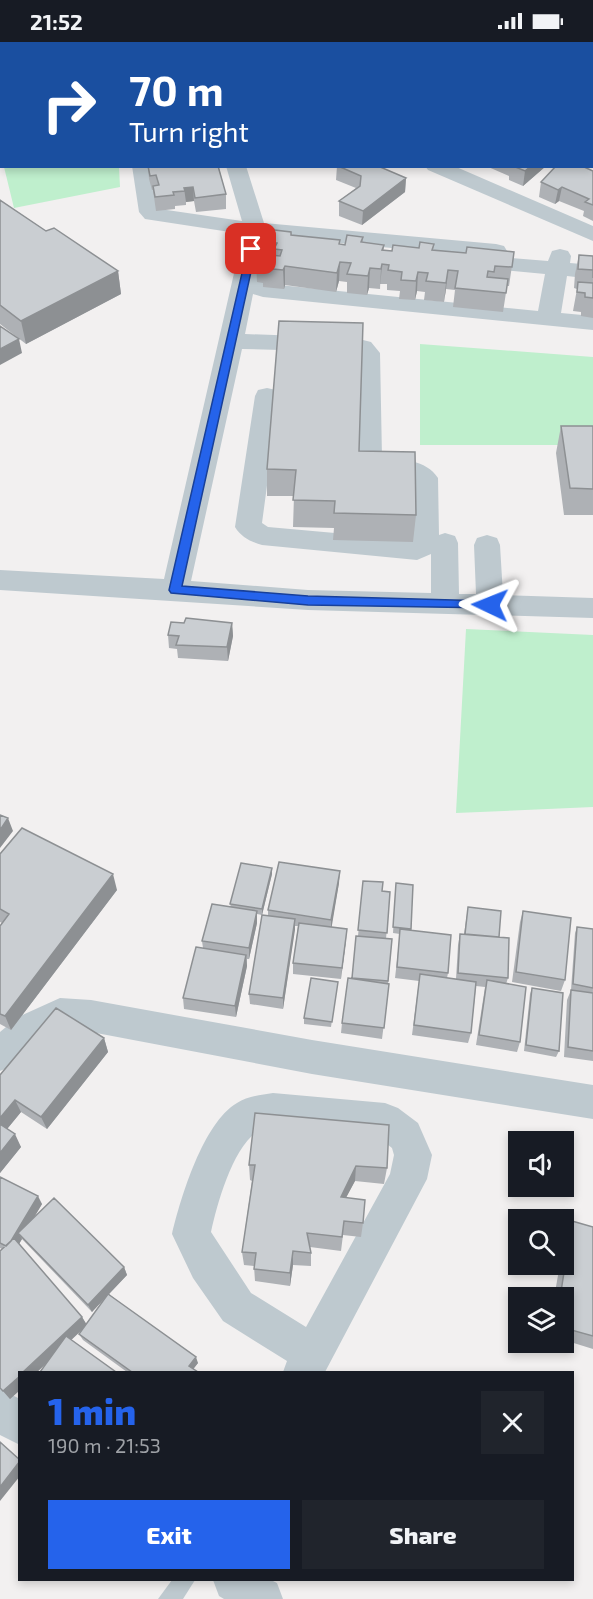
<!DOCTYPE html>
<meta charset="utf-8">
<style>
:root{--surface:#171b24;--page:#20242c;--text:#f1f3f6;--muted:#9ea1a6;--accent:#2563eb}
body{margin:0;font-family:"Exo 2",sans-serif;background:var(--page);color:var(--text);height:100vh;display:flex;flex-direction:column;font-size:22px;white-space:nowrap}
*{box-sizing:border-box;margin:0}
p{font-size:20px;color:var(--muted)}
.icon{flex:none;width:33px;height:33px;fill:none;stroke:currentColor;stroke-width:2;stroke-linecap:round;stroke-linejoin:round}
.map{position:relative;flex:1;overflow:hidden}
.side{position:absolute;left:18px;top:1329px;width:556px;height:210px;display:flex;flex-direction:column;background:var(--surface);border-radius:0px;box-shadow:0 3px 9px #0003}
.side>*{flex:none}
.hud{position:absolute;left:0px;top:0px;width:594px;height:126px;box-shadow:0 3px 9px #0003;background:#1a4fa0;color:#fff;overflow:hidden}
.tools{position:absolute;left:508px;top:1089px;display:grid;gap:12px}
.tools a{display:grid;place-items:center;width:66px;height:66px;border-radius:0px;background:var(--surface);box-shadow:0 3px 9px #0003;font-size:30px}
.pin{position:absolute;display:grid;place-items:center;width:51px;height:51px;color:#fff;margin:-26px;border-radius:12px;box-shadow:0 3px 9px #0006}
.me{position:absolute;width:66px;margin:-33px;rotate:272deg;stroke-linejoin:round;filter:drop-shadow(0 0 4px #0008)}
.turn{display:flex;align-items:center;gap:21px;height:126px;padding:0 30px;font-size:27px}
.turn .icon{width:78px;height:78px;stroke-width:2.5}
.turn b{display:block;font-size:42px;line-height:51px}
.round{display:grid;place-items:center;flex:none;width:63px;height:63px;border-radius:0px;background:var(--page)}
.head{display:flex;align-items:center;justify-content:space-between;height:102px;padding:0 30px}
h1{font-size:36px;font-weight:800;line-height:45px;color:var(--accent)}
.cta{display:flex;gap:12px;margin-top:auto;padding:12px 30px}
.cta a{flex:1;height:69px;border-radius:0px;background:var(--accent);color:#fff;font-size:24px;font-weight:800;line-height:69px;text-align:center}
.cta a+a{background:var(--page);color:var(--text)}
.status{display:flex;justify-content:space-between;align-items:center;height:42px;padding:0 30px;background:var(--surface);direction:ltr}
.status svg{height:16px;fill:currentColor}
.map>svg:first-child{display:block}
.green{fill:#bfefcd}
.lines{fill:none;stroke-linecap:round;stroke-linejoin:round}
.service{fill:#bec9cf;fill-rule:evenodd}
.minor{fill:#bec9cf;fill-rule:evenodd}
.wall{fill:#aeb1b5;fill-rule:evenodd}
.shaded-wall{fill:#8d9093}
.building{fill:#caced2;stroke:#8d9093;stroke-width:1.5}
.route{fill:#2563eb;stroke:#184099;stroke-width:1.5}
</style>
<div class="status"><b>21:52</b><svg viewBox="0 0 49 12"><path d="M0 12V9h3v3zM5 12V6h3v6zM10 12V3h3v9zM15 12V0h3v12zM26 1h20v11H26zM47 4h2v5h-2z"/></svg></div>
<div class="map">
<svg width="593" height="1557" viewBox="0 0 593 1557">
<rect width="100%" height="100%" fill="#f2f0f0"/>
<path class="green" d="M4,125H119L120,145L14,166Z
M420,302L593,315V403H420Z
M466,587L593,593V765L456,771Z"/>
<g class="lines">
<path class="service" d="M172,1538H195L183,1557H158Z"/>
<path class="minor" d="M592,35H593V47H592Z
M132,124H152L160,167L242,179L226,124H246L264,181L496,202L504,204L507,209L504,214L499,215L548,219L552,209L560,207L568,209L571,214L570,221L593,223V237L567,234L561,271L593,274V288L263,255L253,252L245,292L355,296L371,300L380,311L382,416C401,418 426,417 438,436L439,493L445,491L455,494L458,501L459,552H476L474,503L477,496L487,493L497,496L500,503L503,553L593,556V576L308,568L0,548V528L164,537L243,192L145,177L139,170ZM283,196L468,213L463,214L460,219L463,224L545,232L538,269L269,242L266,240L275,207L283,205L286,200ZM242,307L355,310L356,417L363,429L406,436L412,439L413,498L268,485L262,481L279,354L276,348L267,346L258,348L255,354L235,485C241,495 251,500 262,503L417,518L431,512V551L308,548L191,539Z
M425,124H454L593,184V199L428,128Z
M60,956L91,958L312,998L593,1043V1077L312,1032L91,990C82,989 71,987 63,988C37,992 23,1021 0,1029V990L18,975Z
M273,1051L385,1061L398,1066L418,1081L432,1113L427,1137L325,1330H283L287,1319L223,1279L193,1236L172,1192C181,1155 203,1081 237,1061C247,1054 261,1053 273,1051ZM273,1085L378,1095L392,1106L394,1113L390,1132L306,1285L251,1251L211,1190C217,1163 233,1103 259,1089C263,1087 269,1086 273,1085Z
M0,1347L20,1357V1403L0,1393Z
M213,1538H271L277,1541L283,1557H224L219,1554Z"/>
</g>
<path class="wall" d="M131,0H172L171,2H131Z
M259,0H363L361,2H195Z
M370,0H480L484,2H370Z
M512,0H589L587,2H512Z
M2,8V64L0,63V9Z
M148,124H223V126H219L226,152V167L196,170L194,159L186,160V163L175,164V167L156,169L153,148H152L149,137Z
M337,124L406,136L405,150L362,183L339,174V159L356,146L336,138Z
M486,124H546L523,144L509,138V134Z
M593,129V179L583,174L584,169L559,159L555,162L539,155L541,140Z
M0,158L46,189L118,229L121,252L26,302L0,282Z
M291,190L292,193L340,198V203H345L363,195V201L383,208L392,209L419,206L434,202L433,208L466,211L514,210L509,244H507L503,270L453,265L455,248L446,247L444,260L424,258L425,250L417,249L415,258L399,257L400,249L387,248V242H380V247L369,246L367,253L347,251V240L339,239L336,250L285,243L284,247L263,245V241L257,240L256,221L262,212V199Z
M579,213L593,214V276L581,274V270L573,269L577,247L574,246L575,232Z
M561,384H593V473H564L556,411Z
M359,409L416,473L413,500L333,498L334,486L293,485L294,454H267V427Z
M184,581H232L233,594L228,619L178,616L177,607L169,606L168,593Z
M0,812L117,848L11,988L0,982V884L2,881L0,880Z
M272,832L262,873L257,872V881L249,917H247V924L236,975L184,967L183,956L203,906L202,899L231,865L230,862Z
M363,839L382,849L390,850L386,897H392L388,942H389L382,997L341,991L342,981L352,937L356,894H358Z
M339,841L331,885L346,898L341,937L293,932V921L298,884H295L283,967L250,962L249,952L268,874V868Z
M396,841L413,843L411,888L448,931L447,936L456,937L458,903L460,892H464L468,865L499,895L508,936L506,942L520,1000L517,1010L476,1003L485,945L476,944L471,991L468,1001L412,993L419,939L395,936L400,892L393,891Z
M523,869L565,938L561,949L512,940L520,880Z
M577,885L593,887V1019L564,1015L567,958L571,948L575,891Z
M337,946L331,985L304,982V976Z
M532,946L559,1009L556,1015L524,1009L530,952Z
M104,996L108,1010L47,1087L21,1070L7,1087L21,1105L0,1131V1033Z
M255,1071L387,1126L384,1142L355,1139L346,1155L363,1181L361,1195L343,1193L341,1209L310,1205L311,1211V1224L293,1223L290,1244L255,1239L254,1224L244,1223L242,1210L252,1139L250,1138L249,1123Z
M0,1135L42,1162L34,1175L124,1225L127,1233L109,1252L198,1321L193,1327L198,1330H127L83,1298L79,1292L83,1287L37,1330H20V1348L10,1357L3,1349L2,1207L0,1206ZM22,1197L92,1270L107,1253L86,1282L82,1275L19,1202Z
M572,1179L593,1185V1307L564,1298V1256H554L560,1222H564L565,1191Z"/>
<path class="shaded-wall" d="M335,0H363L361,2H333Z
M574,0H589L587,2H572Z
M531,124H546L523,144L525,129Z
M406,136L405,150L362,183L363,169Z
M193,145L194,159L186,160L184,146Z
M562,145L559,159L555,162L558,148Z
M384,203L382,222L380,247L382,208Z
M340,220L339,239L336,250L337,231Z
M285,224V243L284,247L283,228Z
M370,226L369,246L367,253L368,234Z
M448,228L446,247L444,260L446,241Z
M118,229L121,252L26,302L21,279Z
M418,230L417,249L415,258L416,239Z
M19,297L22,311L0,323V307Z
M232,581L233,594L228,619L227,605Z
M8,776L13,789L0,806V788Z
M272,826V832L262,873V867Z
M340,829L339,841L331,889V878Z
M113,832L117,848L11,988L5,974Z
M257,869V881L249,917V906Z
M295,877V888L283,967V956Z
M347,887L346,898L341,937L342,926Z
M246,913L247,924L236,975L235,964Z
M104,996L108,1010L47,1087L41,1075Z
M15,1058L21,1070L3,1092L0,1087V1076Z
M15,1092L21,1105L0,1131V1111Z
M356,1124L355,1139L339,1169L341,1155Z
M38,1154L42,1162L22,1196L18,1191L22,1197L13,1212L8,1205Z
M293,1209V1223L290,1244V1231Z
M124,1225L127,1233L92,1270L88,1263Z
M82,1275L87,1283L37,1330H23Z
M196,1315L198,1321L191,1330L189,1324Z
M20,1334V1348L10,1357L3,1349Z
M20,1419V1434L0,1459V1445Z"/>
<path class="building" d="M15,0H23L27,2H13Z
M131,0H145L144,2Z
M197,0H258L263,2H195Z
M306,0H335L333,2H310Z
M387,0H480L484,2H391Z
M548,0H574L572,2H552Z
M2,8V44L0,45V9Z
M148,124H218L226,152L195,156L193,145L184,146L185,149L173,150L174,153L155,155L153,144L159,143L156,133L150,134Z
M338,124H378L406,136L363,169L339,159L360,144L361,134Z
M513,124H531L525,129Z
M556,124H582L593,129V163L585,160L589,157L562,145L558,148L541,140Z
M0,158L46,189L54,186L118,229L21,279L0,263Z
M266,187L291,190V193L340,198L339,202L345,203L347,193L363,195L361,200L384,203L382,208L392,209L393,203L419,206L420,200L434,202L432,208L466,211L467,205L514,210L512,225L495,224L494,230L488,229L487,235L508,237L506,251L455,246L458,229L448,228L446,241L426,239L428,231L418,230L416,239L401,238L402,230L388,228L389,223L382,222L381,227L370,226L368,234L347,232L351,221L340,220L337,231L285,224L283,228L263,226L264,222L256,221L260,212L280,214L282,208L274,207L277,201L262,199Z
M579,213L593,214V236V228L578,227Z
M578,240L593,241V256L585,255V251L577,250Z
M279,279L363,281L359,409L415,410L416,473L334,471L335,459L293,458L296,428L267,427Z
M0,284L19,297L0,307Z
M561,384H593V447L570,446Z
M186,576L232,581L227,605L176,603L179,594L168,593L171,580L184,581Z
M0,773L8,776L0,788Z
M22,786L113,832L5,974L0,972V884L9,872L0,867V812Z
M279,820L340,829L331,878L268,868Z
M241,821L272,826L262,867L230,862Z
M363,839L383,840L382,849L390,850L387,891L358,888Z
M396,841L413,843L411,887L393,885Z
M212,862L257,869L249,906L202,899Z
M468,865L501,869L499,895L465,892Z
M523,869L571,876L565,938L516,930Z
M262,873L295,877L283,956L249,952Z
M299,881L347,887L342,926L293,921Z
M577,885L593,887V946L573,942Z
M400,887L451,893L448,931L397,925Z
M460,892L509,896L508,936L458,931Z
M356,894L392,897L388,939L352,936Z
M196,905L246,913L235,964L183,956Z
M420,932L476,940L471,991L414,983Z
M311,936L338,940L332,980L304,976Z
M348,936L389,942L384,986L342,981Z
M487,938L526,945L520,1000L479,993Z
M532,946L563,951L559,1009L526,1003Z
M571,948L593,951V1009L568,1005Z
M56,966L104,996L41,1075L15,1058L0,1076V1033Z
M255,1071L389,1083L387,1126L356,1124L341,1155L365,1158L363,1181L344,1179L342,1195L307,1191L311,1211L293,1209L290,1231L254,1227L256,1211L242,1210L255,1123H249Z
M0,1082L15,1092L0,1111Z
M0,1135L38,1154L11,1199L6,1204L0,1201Z
M54,1156L124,1225L88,1263L18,1191Z
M572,1179L593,1185V1294L564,1286V1256H560Z
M14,1196L82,1275L23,1330H20V1334L3,1349L0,1346V1209Z
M108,1252L196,1315L189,1324L198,1330H132L79,1292Z
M66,1294L116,1330H40Z
M0,1400L20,1418V1419L0,1445Z"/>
<path class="route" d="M248,205L256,207L182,544L308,554L490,559L496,563L494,566L308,563L171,551L169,548Z"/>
</svg>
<div class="tools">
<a><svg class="icon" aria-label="sound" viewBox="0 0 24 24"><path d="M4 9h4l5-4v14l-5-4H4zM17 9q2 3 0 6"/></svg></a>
<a><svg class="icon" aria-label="search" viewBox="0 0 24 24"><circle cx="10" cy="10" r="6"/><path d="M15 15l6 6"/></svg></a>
<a><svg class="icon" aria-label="layers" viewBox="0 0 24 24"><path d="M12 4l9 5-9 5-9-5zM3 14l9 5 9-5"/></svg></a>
</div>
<div class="pin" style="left:251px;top:207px;background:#d93025"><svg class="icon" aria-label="arrive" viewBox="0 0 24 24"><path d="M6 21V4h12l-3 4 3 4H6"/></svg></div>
<svg class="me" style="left:490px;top:563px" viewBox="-20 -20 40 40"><path d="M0-17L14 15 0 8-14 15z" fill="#2563eb" stroke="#fff" stroke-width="4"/></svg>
<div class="hud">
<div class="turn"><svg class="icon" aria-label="right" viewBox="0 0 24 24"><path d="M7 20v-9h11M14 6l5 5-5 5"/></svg><div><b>70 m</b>Turn right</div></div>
</div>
<section class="side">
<div class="head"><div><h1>1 min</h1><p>190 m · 21:53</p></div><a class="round"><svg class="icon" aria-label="close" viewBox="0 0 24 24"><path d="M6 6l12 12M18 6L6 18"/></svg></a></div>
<div class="cta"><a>Exit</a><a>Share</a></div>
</section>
</div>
